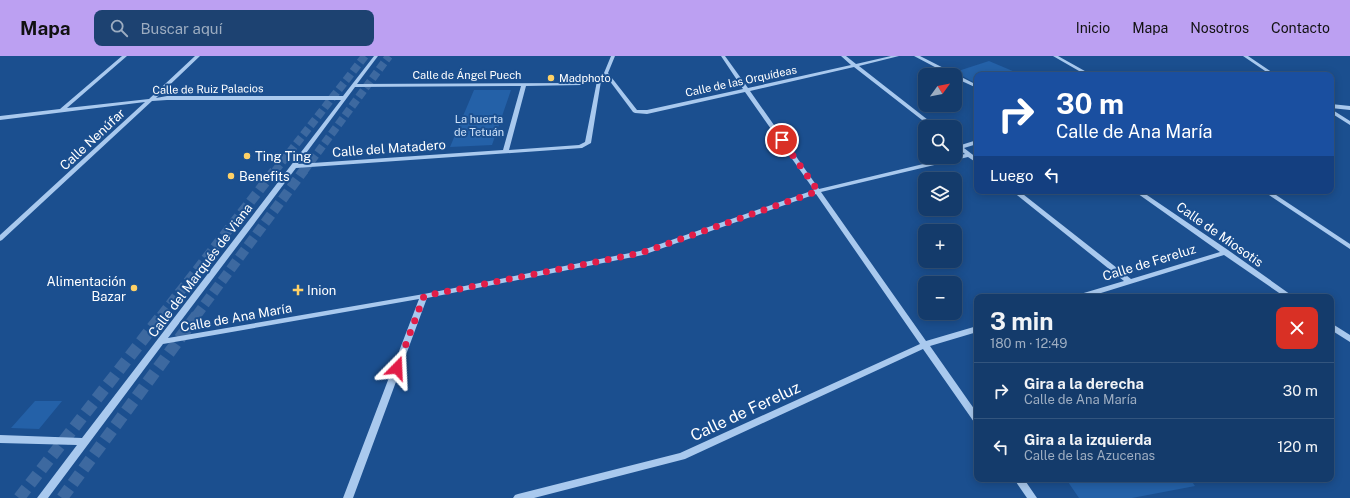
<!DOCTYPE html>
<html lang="es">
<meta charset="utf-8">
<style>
:root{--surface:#143b6b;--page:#1d4271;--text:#f1f3f6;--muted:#9dadc1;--line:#33557e;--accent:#bca0f2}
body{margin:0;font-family:"Public Sans",sans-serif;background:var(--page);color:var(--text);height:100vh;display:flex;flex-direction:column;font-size:15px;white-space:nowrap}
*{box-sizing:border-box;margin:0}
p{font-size:13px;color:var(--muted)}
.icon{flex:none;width:22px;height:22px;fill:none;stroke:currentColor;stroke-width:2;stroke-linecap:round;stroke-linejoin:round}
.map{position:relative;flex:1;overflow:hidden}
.panel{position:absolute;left:974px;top:238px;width:360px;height:188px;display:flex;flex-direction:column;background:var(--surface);border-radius:8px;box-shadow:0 2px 10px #0003,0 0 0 1px var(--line)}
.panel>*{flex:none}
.top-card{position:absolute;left:974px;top:16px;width:360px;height:122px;border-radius:8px;box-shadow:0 2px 10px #0003,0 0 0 1px var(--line);background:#1a4fa0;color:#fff;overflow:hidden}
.needle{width:26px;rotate:57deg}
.controls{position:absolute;left:918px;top:12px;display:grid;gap:8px}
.controls a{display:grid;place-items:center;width:44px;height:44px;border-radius:8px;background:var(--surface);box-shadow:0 2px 10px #0003,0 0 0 1px var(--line);font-size:20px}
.pin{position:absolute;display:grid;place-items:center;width:34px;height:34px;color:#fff;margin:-17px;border:2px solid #fff;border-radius:50%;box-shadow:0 1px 4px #0007}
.me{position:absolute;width:44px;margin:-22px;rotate:21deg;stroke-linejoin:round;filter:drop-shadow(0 0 3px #0008)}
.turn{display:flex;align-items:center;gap:14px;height:84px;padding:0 16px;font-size:18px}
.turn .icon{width:52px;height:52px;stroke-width:2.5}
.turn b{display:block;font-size:28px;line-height:34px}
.then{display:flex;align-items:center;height:38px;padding:0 16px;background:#0003;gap:8px;font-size:15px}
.round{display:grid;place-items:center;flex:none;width:42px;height:42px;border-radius:8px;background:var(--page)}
.headline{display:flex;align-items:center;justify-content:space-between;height:68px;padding:0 16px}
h1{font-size:24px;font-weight:700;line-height:30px}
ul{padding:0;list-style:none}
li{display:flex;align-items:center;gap:12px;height:56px;padding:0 16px;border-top:1px solid var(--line)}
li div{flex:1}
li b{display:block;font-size:15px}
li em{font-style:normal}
header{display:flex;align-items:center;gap:24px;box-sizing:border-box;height:56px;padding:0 20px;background:var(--accent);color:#111}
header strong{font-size:19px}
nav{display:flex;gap:22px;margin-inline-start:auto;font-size:14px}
.search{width:280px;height:36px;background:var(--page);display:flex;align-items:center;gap:10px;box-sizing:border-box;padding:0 14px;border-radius:8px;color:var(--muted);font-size:15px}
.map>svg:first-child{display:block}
.green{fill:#2461a8}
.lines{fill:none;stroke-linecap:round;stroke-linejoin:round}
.major-tunnel-far2{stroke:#3d69a0;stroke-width:8;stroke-dasharray:8 3.5;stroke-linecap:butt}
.major-tunnel-far1{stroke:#3d69a0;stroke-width:10;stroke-dasharray:10 4.5;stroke-linecap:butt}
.major-tunnel{stroke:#3d69a0;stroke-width:12;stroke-dasharray:12 6;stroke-linecap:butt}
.minor{fill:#a9c9ee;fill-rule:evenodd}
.route{stroke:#e11d48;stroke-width:7;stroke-dasharray:0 12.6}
.poi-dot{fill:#ffd166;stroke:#1b4f8f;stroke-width:1.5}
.labels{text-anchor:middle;stroke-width:4;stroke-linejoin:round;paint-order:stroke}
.far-street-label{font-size:11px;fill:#fff;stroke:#1b4f8f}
.far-poi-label{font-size:11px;fill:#fff;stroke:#1b4f8f;text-anchor:start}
.far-park-label{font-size:11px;fill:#cfe3fa;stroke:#1b4f8f}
.street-label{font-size:13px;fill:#fff;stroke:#1b4f8f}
.poi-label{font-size:13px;fill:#fff;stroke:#1b4f8f;text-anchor:start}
.near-street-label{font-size:16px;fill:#fff;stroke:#1b4f8f}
</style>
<header>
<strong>Mapa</strong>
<div class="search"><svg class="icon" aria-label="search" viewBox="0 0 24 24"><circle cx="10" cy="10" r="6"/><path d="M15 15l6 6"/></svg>Buscar aquí</div>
<nav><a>Inicio</a><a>Mapa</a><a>Nosotros</a><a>Contacto</a></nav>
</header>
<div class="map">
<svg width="1350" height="442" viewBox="0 0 1350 442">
<rect width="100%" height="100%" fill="#1b4f8f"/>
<path class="green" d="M989,5L1022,19H977V28L955,16Z
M474,34H511L492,89L450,91Z
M35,345H62L39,373L11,372Z
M1066,423H1190L1195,430L1132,442H1079Z"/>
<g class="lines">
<path class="major-tunnel-far2" d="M275,115L365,0
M304,115L389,0"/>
<path class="major-tunnel-far1" d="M161,260L275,114
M196,260L304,114"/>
<path class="major-tunnel" d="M19,442L162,259
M62,442L197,259"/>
<path class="minor" d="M122,0H127L67,52L149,43L195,0H200L156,42L167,40H343L374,0H378L357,28L583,27V29H581L526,30L509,94L579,89L585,86L597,25L604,17L611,0H615L608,17L637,54H647L743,33L721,0H725L748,32L851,9L841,0H846L856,8L891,0H899L859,10L937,71H931L854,11L750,35L819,133L965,98L955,90V85L961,89L977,84V88L964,92L977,102V107L968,101L821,136L926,285L977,270V276L930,290L977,357V367L974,366L923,293L685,403L534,442H513L515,439L518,438L680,397L920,288L816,138L643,199L427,242L353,442H343L419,243L163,288L48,442H37L77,389L0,387V379L82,382L341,44H167L152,45L2,184L0,185V179L145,46L0,64V60L60,53ZM606,20L633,56L635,57L647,58L745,36L814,134L640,195L424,238L168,282L296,112L582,92L591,87L601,25ZM521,30L503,94L298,108L355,31Z
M914,0H920L977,29V32L955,22V19H950Z
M1053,0H1058L1092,19H1086Z
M1243,0H1248L1276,19H1271Z
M1331,48L1350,50V54L1331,52Z
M1331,53L1350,65V69L1331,57Z
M1012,135H1019L1131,223L1220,196L1134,135H1141L1228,194L1294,241H1285L1224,199L1088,241H1076L1077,239L1124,225Z
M1263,135H1270L1350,188V193Z
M1331,267L1350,279V286L1331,274Z
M1014,423H1024L1037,442H1027Z"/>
</g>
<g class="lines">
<path class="route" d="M397,312L424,240L641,197L818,135L782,84"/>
</g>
<g class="poi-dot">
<circle cx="551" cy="22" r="4"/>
<circle cx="247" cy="100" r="4"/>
<circle cx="231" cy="120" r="4"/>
<circle cx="134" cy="232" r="4"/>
<path d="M296 228h4v4h4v4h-4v4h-4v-4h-4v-4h4z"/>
</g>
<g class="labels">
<g class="far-street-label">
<text x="467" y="23">Calle de Ángel Puech</text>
<text transform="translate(741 25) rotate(-12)" y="4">Calle de las Orquídeas</text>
<text transform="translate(208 33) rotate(-1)" y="4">Calle de Ruiz Palacios</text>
</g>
<g class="far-poi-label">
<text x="559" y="26">Madphoto</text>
</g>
<g class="far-park-label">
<text x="479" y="67">La huerta<tspan x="479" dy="13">de Tetuán</tspan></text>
</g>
<g class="street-label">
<text transform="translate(92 83) rotate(-43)" y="5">Calle Nenúfar</text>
<text transform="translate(389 92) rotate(-4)" y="5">Calle del Matadero</text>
<text transform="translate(1220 178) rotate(35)" y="5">Calle de Miosotis</text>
<text transform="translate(1149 206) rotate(-17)" y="5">Calle de Fereluz</text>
<text transform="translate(200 214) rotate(-53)" y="5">Calle del Marqués de Viana</text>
<text transform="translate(236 261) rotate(-10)" y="5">Calle de Ana María</text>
</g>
<g class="poi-label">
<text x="255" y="105">Ting Ting</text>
<text x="239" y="125">Benefits</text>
<text x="126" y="230" text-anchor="end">Alimentación<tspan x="126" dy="15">Bazar</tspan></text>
<text x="307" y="239">Inion</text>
</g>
<g class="near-street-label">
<text transform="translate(745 355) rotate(-25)" y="6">Calle de Fereluz</text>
</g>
</g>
</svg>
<div class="controls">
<a><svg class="needle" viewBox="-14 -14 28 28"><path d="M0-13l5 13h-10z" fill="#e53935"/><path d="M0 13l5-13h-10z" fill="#9dadc1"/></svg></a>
<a><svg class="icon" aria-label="search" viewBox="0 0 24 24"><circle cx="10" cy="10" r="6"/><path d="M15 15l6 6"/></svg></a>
<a><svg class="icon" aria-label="layers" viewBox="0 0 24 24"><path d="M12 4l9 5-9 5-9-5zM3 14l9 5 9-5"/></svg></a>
<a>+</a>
<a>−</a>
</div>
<div class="pin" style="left:782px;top:84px;background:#d93025"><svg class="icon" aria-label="arrive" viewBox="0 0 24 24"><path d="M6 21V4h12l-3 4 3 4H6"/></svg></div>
<svg class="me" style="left:397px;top:312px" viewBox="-20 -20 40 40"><path d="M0-17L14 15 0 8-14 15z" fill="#e11d48" stroke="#fff" stroke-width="4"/></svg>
<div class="top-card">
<div class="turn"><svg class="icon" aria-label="right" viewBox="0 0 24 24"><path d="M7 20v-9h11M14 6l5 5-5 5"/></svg><div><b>30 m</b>Calle de Ana María</div></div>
<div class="then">Luego<svg class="icon" aria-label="left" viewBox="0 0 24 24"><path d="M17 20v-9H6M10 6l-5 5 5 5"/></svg></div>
</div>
<section class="panel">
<div class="headline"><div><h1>3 min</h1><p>180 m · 12:49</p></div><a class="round" style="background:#d93025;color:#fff"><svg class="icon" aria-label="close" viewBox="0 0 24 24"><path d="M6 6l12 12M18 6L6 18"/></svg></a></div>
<ul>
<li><svg class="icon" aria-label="right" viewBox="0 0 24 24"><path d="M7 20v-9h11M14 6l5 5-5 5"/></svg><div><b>Gira a la derecha</b><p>Calle de Ana María</p></div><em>30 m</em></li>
<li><svg class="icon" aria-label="left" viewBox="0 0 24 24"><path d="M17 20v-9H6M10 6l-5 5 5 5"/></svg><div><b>Gira a la izquierda</b><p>Calle de las Azucenas</p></div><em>120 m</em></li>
</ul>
</section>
</div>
